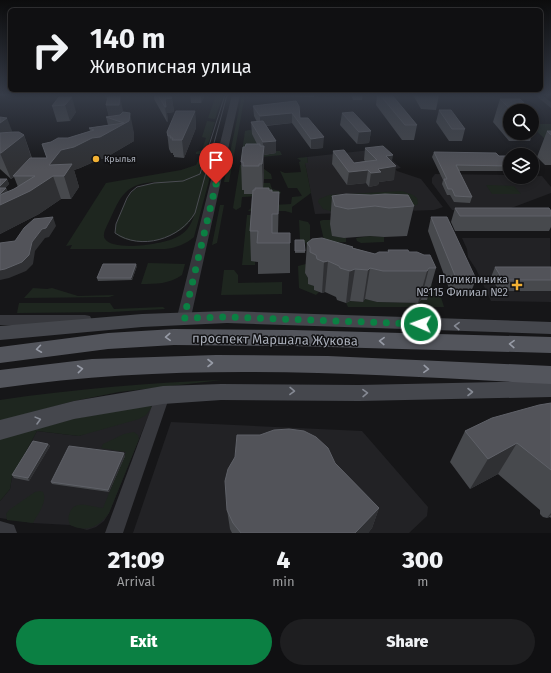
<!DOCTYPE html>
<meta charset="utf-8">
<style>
:root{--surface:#101012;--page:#1e1e20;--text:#f1f3f6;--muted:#9c9d9f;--line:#303032;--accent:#0b8043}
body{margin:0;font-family:"Fira Sans",sans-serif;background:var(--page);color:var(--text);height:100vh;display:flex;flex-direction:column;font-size:15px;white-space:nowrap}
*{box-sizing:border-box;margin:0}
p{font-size:13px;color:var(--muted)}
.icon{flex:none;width:22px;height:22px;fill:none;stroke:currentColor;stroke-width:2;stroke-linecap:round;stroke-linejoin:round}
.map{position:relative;height:533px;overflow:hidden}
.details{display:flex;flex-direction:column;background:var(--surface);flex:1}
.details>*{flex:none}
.top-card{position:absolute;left:8px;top:8px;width:535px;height:84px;border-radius:6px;box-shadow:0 2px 6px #0003,0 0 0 1px var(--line);background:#101012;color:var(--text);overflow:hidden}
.fabs{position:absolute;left:503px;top:104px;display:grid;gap:8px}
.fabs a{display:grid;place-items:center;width:36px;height:36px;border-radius:50%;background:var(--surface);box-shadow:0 2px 6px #0003,0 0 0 1px var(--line);font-size:20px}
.pin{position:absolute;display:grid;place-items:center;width:34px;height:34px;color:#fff;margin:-41px -17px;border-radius:50% 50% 50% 0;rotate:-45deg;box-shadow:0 0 4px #0007}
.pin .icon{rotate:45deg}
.me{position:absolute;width:44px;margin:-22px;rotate:272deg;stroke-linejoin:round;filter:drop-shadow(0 0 3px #0008)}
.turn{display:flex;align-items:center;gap:14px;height:84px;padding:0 16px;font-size:18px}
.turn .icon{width:52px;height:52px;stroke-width:2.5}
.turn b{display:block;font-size:28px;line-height:34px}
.eta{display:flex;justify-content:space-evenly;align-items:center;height:68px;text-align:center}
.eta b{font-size:24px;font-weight:800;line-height:28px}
.primary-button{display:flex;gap:8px;margin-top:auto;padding:8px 16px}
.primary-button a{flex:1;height:46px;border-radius:24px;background:var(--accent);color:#fff;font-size:16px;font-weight:800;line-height:46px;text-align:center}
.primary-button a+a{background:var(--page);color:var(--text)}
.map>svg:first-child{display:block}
.built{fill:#222225}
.green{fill:#1e261f;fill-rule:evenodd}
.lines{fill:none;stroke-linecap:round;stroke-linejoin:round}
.minor{fill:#37383d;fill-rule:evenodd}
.tertiary{fill:#37383d;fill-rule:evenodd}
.secondary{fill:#45474d;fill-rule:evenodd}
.primary{fill:#53555c;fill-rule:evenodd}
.tram{stroke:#4a4c52;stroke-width:1}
.wall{fill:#47494d;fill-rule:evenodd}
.shaded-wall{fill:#2f3033}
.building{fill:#525359;stroke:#5f6168}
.oneway{stroke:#858993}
.oneway2{stroke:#979ba6}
.route{stroke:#0b8043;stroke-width:7;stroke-dasharray:0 12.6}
.poi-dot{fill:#f2b134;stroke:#111113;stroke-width:1.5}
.labels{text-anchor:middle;stroke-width:3;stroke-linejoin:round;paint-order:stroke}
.far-poi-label{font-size:9px;fill:#a8adb8;stroke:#111113;text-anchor:start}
.poi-label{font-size:11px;fill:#a8adb8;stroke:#111113;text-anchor:end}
.near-street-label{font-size:13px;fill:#a8adb8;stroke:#111113}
</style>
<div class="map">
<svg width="551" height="533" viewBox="0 0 551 533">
<rect width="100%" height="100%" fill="#161618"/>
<path class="built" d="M380,149L401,168L395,169L397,171L421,179L443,207L434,210L315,214L305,163H308L307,157Z
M435,174L510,175V177L542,176L551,187V193L503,211L452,210L432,183V178Z
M462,238H550L551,302L491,301L476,269L468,257L467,249Z
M152,407L109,513L104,521L96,527L87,530L70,525L33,523L0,518V501L10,489L12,477L37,431L79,436Z
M171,422L362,431L428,507L427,516L409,533H133Z"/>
<path class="green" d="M216,95H223L215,119L208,118Z
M242,95H245L229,182H224Z
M207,121L215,122L205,154H196V152L202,150L206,138L202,137Z
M532,124H551V138H544L532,127Z
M249,130L267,131L275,151H280L282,155L241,159L245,131Z
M307,157L308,163H305L311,193L292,207V213L285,211H248L252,207L255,206L291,204L292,197L302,196L297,188H288L280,171L285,173L301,172L299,162L301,161L297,158Z
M203,158H215L194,237C186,244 176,248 165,249H70L72,245L66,246L106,183L181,170L196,165L199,159ZM158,182C151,184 141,185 134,190C128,194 114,225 115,233C130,248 165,241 181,230C187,226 190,221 194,216C191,225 186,233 177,237C165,244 114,252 105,239C103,236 104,233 105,230C119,202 121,182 158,182Z
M256,163L271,174L272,179H264V172L263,183H270L272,189L280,191L281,193L278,195L242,197L241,207L236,210L233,208L240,165Z
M486,185L514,186L521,194H492Z
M402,191L413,195L417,198L418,204L410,208L334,212L323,209L318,202L319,199L329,195Z
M220,205H224L217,243L212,245Z
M247,215H256L251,261H255V265H242Z
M299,220L308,222L310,225V240L315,243L308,259L306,243L300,240Z
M323,220H340L332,236L346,238V242L328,243L324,240L320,223V221Z
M370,236L384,237V242L361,243L357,241L356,238Z
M321,260L305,273L308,278V283L314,286V290L319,292L316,295L299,288L298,266Z
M148,263L185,264L182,275C169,284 156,284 141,284Z
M224,270H234L238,275V283L282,282V294L221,295Z
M427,275L433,288H438L444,307H348L346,303L350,301L363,302L365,299L377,302L418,303Z
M33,288L47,289L52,288L78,296L115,295L109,297L24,298Z
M19,303H110L114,309L163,307L165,309L111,312L17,313Z
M222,380L119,392L74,401L0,421V400C74,389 147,383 222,380Z
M150,405L152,407L146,415L139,419L79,436L37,431L12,477L10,489L0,501V439L73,419Z
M134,432L138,435L139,439L109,513C99,527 86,533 70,525C68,520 68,517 70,512C75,499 92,507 103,508L126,452L101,448L103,444L124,434Z
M40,491L43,492C48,502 37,515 33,523L7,520L6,514L9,510L35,492Z"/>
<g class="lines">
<path class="minor" d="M163,389L168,391L170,395L123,533H105L156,395L158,391Z"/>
<path class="tertiary" d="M232,95H240L191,317L189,321L184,322L179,321L177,317Z
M535,95H542L551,102V108Z
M0,315H85L90,316L92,320L90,324L85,325H0Z
M0,521L14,525L17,533H0Z"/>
<path class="secondary" d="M227,311L551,322V334L227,323L142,327L0,340V326L142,314Z
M551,381V397L359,401L221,400L163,404L74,419L0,440V420L74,401L163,386L221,384L359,385Z"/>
<path class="primary" d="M174,329L293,330L551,337V353L293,346L174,345L108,349L0,363V347L108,333Z
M216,355L328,356L551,366V384C367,374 183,361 0,388V370L92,359Z"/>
<path class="tram" d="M225,95L200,174L183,181L154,183L137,187L131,192L127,198L116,224L115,233C141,251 180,239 195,213L227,95"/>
</g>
<path class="wall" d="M105,95H114V96L123,111V112L134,133V141L105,158L98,160L80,168L74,170L79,187L71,199H61L39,214L0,234V179H7L9,184L5,188H6L8,192L18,187L14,177L11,179L0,169V117L12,132L24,135L32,158H47L42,144L68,138L90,131L89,128L108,125L106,117L109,116L106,105L107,99H106Z
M154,95H170L172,98L174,112L167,113L168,122H167L154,99Z
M190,95H205L201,103H191Z
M257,95H314V97L257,96Z
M351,95H363L362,100H353Z
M377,95H392L417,125L414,140H402L376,105Z
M413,95H439L436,110L421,109Z
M59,97L76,112L70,121L57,122L52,106Z
M500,99H520L539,117L530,141H509L493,122ZM510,111H532V133H510Z
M296,101L300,118L323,148L311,149L292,123L266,126L276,153L264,155V172L263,188L272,192H279L278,233L290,243V273L258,274V262L251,261L250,231L252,194H244V190H242L241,162L245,147L257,144L252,134L251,122H257L254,116L253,106Z
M439,110L465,129L462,141H449L436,122Z
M195,111L196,128L184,158L174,157V155H173V153H171L169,149L167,132Z
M342,113L371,131L369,143L357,144L340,125Z
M547,131H551V165H545L537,157Z
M365,148L392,162L394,180L379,182L378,185L369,187L366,183L347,185L332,164L333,151L354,163L365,161L364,160Z
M434,152L499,156L510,161V171H459L472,197L470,203L454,202L450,195H447L442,184L443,180L432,157Z
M332,196L414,206L407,236L384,237L370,236L344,238L332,236L330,224Z
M455,208L551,211V227L549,231H455L451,222Z
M431,217L476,279L470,295L451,294L428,231Z
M295,240L305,251V253H295Z
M307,243L353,247V248L375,254L388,252V250L409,252L436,268L427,300H421L418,303L377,302L365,299L363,302L350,301L346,303L337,300L336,297L325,292L322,293L314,290V286L308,284V278L305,273Z
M137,266L132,280L98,281L97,278Z
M495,267H551V291H499L491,277Z
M551,403V518L550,517L547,518L543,517L540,514V510L498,474L470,489L450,462L465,431Z
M48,444L50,446L29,481L14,478L12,475Z
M125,456L109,492L52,484L51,482Z
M335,463L379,508L372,528L368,533H232L230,529L227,510Z"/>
<path class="shaded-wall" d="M105,95H114V99H106Z
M201,95H205L201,103Z
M120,96L123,111L122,120L109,118L106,105Z
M72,97L76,112L70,121L65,105Z
M172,98L174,112L167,113L168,122H167L165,107V99Z
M195,111L196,128L184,158L182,140Z
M130,113L134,133V141L105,158L98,160L80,168L74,170L79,187L71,199L64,176H53L61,199L39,214L0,234V205L49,165L61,150L129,121Z
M292,113V123L260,126V116Z
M7,118L16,141L24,135L32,160L11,179L0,153V123Z
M371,131L369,143L357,144L359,132Z
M324,137L323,148L311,149V139Z
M276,141V153L264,155V172L263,192L262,164L263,142Z
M393,155L391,167L396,166L394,180L379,182L378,185L369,187L371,173L386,156Z
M368,170L366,183L347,185L349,172Z
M7,179L9,184L1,193L0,186Z
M6,188L8,193L0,201V194Z
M53,217L56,226L49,237L45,238L35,251L33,264L26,271L9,278L0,280V270L32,242L42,229Z
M353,247L350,271L355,269L350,301L346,303L352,248Z
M328,261L325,292L322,293L324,262Z
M136,264L137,266L132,280L131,278Z
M370,268L365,299L363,302L368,270Z
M429,268L421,300L418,303L427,271Z
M517,443L498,474L470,489L488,459Z
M48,444L50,446L29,481L28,478Z
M124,453L125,456L109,492L108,490Z
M379,508L372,528L368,533H355Z
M551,513V515L547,518Z"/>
<path class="building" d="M158,95H170L172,98L165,99L166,107H165Z
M380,95H392L417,125H405Z
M120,96L119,105H106L108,97Z
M59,97H72L65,105L52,106Z
M500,99H520L539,117H532V111H512Z
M296,101L299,106L300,118H308L324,137L311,139L292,113L260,116L253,106Z
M439,110H451L465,129H452Z
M176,111H195L182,140H172L173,138H170L171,136H168L167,132Z
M123,112L130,113L129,121L100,137L92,138L74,147L61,150L49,165L72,164L64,176H53L30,191L0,205V195L14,189L35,176H13L30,158H47L42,144L51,142L58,138H68L94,130L89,128L124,123L106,117L120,115Z
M353,112L371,131L359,132L342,113Z
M0,117L7,118L0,123Z
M263,121L276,141L263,142L251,122Z
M547,131H551V135Z
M14,132H19L24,135L1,153H0V133Z
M246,144H260V146H264L262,164H259V166H243V162H241L243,147H245Z
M383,146L393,155L386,156L396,166L378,169L381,172L371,173L368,170L349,172L333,151L344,150L354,163L377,160L365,148Z
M434,152L496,153L499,156H506L510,161V166L456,165L472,197L455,196L452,189H448L444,179H447Z
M0,179H7L0,186Z
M0,188H6L0,194Z
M255,188H269V190H272V192H279L278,214H272V233H290V243H257L258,231H250L253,190H255Z
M346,194L371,195L385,194L408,195L414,206L389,208L375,206L348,209L335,206L332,196Z
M455,208H549L551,211V216H460Z
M53,217L46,228L42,229L32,242L29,255L22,262L5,269L0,270V243L15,241L24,228L34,219Z
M431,217H447L476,279L456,278Z
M322,238L353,247L352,248L375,254L379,252H389L388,250H408L409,252H417L424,255H430L436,268H429L427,271H383L370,268L368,270L355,269L350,271L340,268L339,266L328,261L324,262L317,259L316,255L310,252V247L307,243L312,239Z
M295,240H304L305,251H295Z
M103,264H136L131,278H97Z
M495,267H551V280H503Z
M551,403V470L517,443L488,459L465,431L492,418L539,405Z
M289,429L304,431L316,437L328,448L335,463L379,508L355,533H241L233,523L227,510L225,481L228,469L235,457L237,435H260L274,430Z
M33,441L48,444L28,478L12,475Z
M69,446L124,453L108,490L51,482Z"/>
<defs><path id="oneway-chevron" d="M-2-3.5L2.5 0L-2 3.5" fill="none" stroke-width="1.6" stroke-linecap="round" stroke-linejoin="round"/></defs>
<g class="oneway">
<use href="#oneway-chevron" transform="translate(457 326) rotate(-178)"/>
<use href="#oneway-chevron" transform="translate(292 391) rotate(1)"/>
<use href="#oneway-chevron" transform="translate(470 392)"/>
<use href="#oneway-chevron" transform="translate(365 393) rotate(-1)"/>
<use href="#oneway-chevron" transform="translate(38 420) rotate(-15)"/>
</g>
<g class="oneway2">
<use href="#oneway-chevron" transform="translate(168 337) rotate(177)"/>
<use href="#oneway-chevron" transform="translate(382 341) rotate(-178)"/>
<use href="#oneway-chevron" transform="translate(512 344) rotate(-178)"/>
<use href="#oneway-chevron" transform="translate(39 349) rotate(172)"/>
<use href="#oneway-chevron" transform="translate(210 363)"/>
<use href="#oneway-chevron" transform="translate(80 369) rotate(-6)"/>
<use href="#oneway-chevron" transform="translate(426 369) rotate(3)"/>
</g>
<linearGradient id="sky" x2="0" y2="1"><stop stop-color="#0c0c0d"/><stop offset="0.56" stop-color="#363c48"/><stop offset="1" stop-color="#363c48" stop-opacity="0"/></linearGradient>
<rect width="551" height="169" fill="url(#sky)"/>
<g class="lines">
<path class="route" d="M216,184L184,318L226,317L421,324"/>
</g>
<g class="poi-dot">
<circle cx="96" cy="159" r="4"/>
<path d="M515 279h4v4h4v4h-4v4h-4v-4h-4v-4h4z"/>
</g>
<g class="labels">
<g class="far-poi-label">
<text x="104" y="162">Крылья</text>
</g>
<g class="poi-label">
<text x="508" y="283">Поликлиника<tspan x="508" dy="13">№115 Филиал №2</tspan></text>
</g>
<g class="near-street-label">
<text transform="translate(275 339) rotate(1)" y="5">проспект Маршала Жукова</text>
</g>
</g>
</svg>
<div class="fabs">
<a><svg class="icon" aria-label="search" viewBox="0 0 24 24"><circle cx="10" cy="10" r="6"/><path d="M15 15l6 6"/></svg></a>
<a><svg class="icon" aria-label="layers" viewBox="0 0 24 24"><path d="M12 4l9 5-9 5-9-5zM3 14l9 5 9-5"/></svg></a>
</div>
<div class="pin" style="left:216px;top:184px;background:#d93025"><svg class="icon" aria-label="arrive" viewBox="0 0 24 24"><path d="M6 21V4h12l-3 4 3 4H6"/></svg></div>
<svg class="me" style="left:421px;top:324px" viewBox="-20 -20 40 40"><circle r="17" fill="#0b8043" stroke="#fff" stroke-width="3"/><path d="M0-11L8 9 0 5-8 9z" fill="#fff"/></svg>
<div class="top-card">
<div class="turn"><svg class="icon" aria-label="right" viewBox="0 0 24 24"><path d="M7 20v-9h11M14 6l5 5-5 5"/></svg><div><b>140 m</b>Живописная улица</div></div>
</div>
</div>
<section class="details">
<div class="eta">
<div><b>21:09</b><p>Arrival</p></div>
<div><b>4</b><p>min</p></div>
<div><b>300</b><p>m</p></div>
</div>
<div class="primary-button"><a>Exit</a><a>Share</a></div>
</section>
